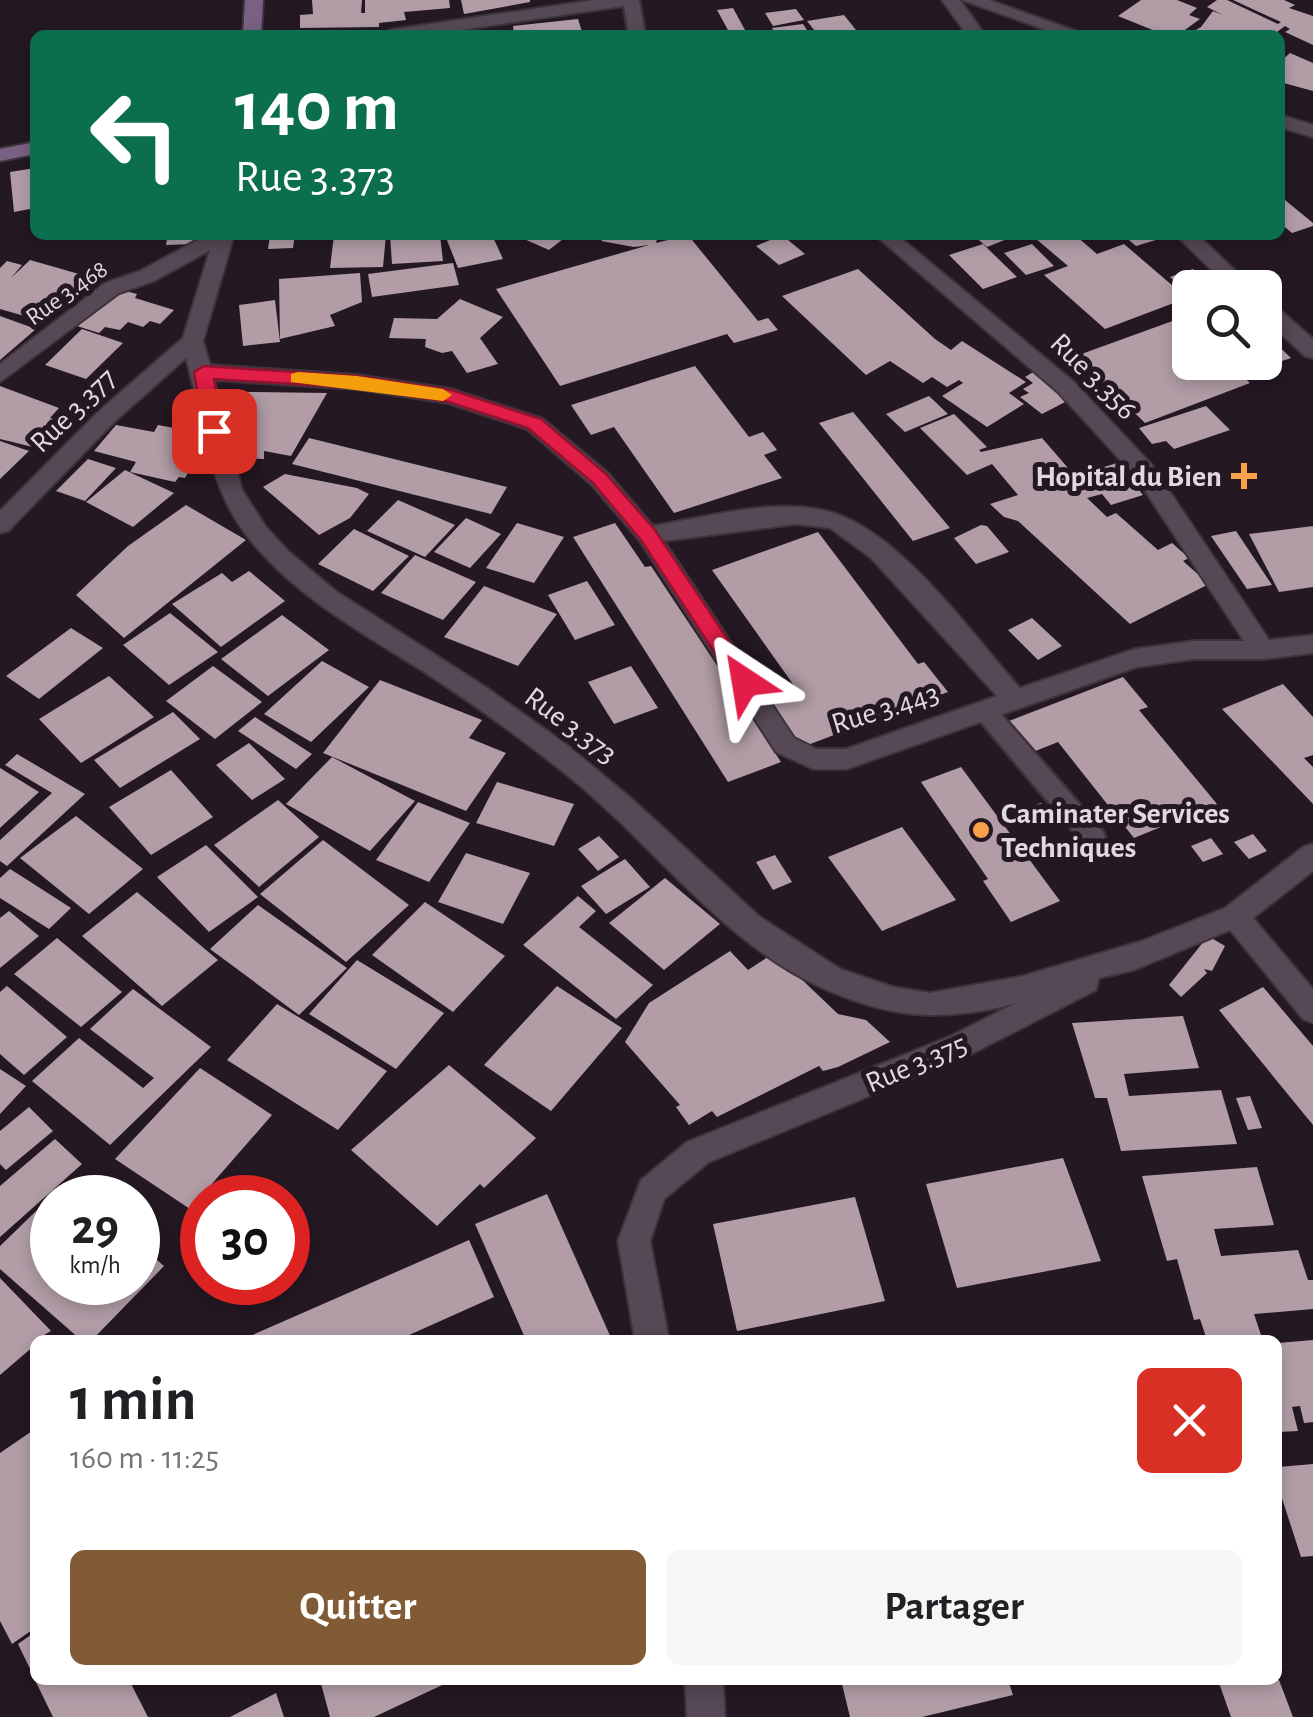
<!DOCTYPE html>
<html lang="fr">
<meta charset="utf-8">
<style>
:root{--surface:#fff;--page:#f6f6f6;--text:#202124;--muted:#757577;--accent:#815b35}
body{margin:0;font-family:"Alegreya Sans",sans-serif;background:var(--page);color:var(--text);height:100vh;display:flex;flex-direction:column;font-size:38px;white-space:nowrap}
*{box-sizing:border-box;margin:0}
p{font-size:32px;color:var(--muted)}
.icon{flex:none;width:55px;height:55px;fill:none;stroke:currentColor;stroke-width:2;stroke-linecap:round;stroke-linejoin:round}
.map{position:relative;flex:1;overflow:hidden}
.drawer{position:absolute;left:30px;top:1335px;width:1252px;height:350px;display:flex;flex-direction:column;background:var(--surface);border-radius:15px;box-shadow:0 5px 15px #0003}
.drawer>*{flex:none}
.top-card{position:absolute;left:30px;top:30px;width:1255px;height:210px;border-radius:15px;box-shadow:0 5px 15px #0003;background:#0b6e4f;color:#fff;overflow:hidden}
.controls{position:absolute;left:1172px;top:270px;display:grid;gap:20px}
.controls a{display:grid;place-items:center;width:110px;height:110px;border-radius:15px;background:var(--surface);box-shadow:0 5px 15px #0003;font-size:50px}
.speed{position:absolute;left:30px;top:1175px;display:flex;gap:20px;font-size:50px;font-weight:700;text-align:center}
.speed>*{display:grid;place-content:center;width:130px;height:130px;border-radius:50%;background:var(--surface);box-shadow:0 5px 15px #0003;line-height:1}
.speed small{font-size:25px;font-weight:400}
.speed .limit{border:15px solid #d22;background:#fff;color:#111}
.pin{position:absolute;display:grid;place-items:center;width:85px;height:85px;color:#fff;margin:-42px;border-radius:20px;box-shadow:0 5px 15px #0006}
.me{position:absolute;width:110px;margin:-55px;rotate:327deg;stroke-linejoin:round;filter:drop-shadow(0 0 8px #0008)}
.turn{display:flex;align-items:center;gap:35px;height:210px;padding:0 40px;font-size:45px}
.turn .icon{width:130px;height:130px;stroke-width:2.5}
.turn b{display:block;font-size:70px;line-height:85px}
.round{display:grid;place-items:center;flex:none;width:105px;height:105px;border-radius:15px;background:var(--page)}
.summary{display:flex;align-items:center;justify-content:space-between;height:170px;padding:0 40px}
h1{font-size:60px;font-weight:600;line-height:75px}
.button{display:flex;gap:20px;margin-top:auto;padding:20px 40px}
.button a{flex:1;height:115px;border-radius:15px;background:var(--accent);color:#fff;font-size:40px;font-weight:600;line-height:115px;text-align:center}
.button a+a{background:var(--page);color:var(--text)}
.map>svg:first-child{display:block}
.building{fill:#b29da7}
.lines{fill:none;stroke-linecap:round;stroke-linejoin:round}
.service-casing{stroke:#3c333b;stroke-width:5}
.minor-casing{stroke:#3c333b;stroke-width:4}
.tertiary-casing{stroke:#3c333b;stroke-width:4}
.secondary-casing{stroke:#3c333b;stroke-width:4}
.service{fill:#564855;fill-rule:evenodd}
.minor{fill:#564855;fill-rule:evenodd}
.tertiary{fill:#564855;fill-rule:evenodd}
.secondary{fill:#796184;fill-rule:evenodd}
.route{fill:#e11d48;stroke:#92132f;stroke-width:2.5}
.slow{fill:#f59e0b}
.poi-dot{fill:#f7a14a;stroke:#241823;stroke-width:4}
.labels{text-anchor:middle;stroke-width:10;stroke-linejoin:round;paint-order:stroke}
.far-street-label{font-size:25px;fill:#e1d9e1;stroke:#241823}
.street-label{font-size:30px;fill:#e1d9e1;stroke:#241823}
.poi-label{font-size:30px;font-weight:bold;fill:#e1d9e1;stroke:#241823;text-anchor:end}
</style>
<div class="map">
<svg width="1313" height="1717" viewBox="0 0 1313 1717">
<rect width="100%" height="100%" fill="#241823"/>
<path class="building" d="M312,0H362L361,13H365V0H449L450,8L404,12L406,20L379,23V27L300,28V15L313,14Z
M461,0H530V2L464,14Z
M1141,0H1177L1197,8L1189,15L1200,19L1178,35H1165L1118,16Z
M1217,0H1227L1278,24L1281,22L1233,0H1284L1295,5L1289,8L1313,16V45L1285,32L1290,29L1285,26L1273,35H1187L1201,27L1213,11L1223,15L1207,7Z
M733,8L745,30L729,32L717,10Z
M796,9L804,20L773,26L765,13Z
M844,15L860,35H818L807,21Z
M578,19L583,35H514L513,26Z
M803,24L810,35H776L772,28Z
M1290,53L1313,63V91L1280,82V62Z
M35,168V208L14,212L10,172Z
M1285,200L1313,223V226L1292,233L1280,223V201Z
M159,235H194L192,244L166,245L167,239H159Z
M270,235H295L293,248L268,249Z
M334,235H386L383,267L330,268Z
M390,235H440L443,261L392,264Z
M445,235H492L503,259L458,268Z
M515,235H568L549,250Z
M606,235H658L656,243L688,235L758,321L768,318L778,330L734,343L727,334L560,386L496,289L649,245L634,247L601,241Z
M782,235L805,254L779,265L756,246Z
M973,235H1017L987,247Z
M1043,235H1075L1097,254L1124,244L1187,298L1105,329L1044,275L1068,266L1035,238Z
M1123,235H1154L1159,239L1136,246Z
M983,244L1017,277L983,289L949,255Z
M1032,244L1054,266L1026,275L1004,253Z
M30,260L86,276L42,321L0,309V268L7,261L22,265L11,278Z
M453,263L459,285L372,297L368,274Z
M858,269L935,339L951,350L962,341L1026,382L1009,393L1024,404L987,427L942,396L963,383L959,380L947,387L932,377L923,383L890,361L866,375L782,296Z
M1193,269L1214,288H1190V295L1170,277Z
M360,273L362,302L330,315L335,326L280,339L279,279Z
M118,289L137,294L135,298L174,310L160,324L150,321L143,327L128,322L120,330L105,327L99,333L74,325Z
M460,299L503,317L480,338L498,364L467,373L452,351L442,353L425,347L426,339L389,338L394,318L437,319Z
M275,300L280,342L243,346L239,305Z
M0,316L36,329L0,360Z
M1178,319L1190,329V362H1227L1250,383L1145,423L1076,356Z
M82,329L123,343L86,379L45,365Z
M1265,333L1291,358L1264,367L1260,362H1265Z
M695,366L749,437L763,432L777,450L764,455L782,478L674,513L614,427L591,435L571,405Z
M1035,371L1069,400L1042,414L1020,397L1029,393L1023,389L1033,383L1025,377Z
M0,386L59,408L50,418L69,424L41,449L0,439Z
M247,392L327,393L291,456L264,451V459L245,458Z
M929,396L948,414L905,432L886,414Z
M1206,406L1230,430L1174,449L1166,441L1152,444L1139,428Z
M853,412L950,528L913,541L819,423Z
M954,414L987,447L979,450L981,452L1042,438L1075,476L1117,463L1143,495L1111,505L1102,494L1087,498L1107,517L1116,513L1158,550L1172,543L1189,558L1183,561L1209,584L1130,624L1018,521L1004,517L990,504L1018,495L992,464L967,475L920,428Z
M116,425L154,432L158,425L196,432L184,459L195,461L185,478L179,477L175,482L130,472L136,462L94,451Z
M309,438L503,486L507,487L491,514L292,464Z
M0,441L29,451L0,479Z
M88,459L116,468L85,501L56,491Z
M125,470L174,493L133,527L86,502Z
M285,474L357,488L369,494L350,518L319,535L263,487Z
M398,500L455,525L425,557L367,531Z
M186,505L246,540L124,638L76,595L128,546Z
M466,518L501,534L470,568L434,552Z
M517,523L564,537L534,583L486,568Z
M615,523L645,567L651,566L781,762L728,782L573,537Z
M981,525L987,526L1009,552L976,564L954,538Z
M1313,526V587L1279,592L1249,534Z
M354,529L409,556L373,591L318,564Z
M1236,531L1272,585L1247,589L1211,536Z
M818,532L918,664L924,662L948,692L797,749L764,699L795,687L712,570Z
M415,555L476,582L443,620L381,593Z
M249,571L285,601L221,647L172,604L222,573L232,582Z
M587,581L615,625L575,640L548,595Z
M484,586L557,614L518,666L444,637Z
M170,613L218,652L169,685L123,645Z
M282,615L329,650L268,696L221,659Z
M1032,618L1062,646L1038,660L1008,630Z
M71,628L103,648L39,699L6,676Z
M322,661L369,687L311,742L264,714Z
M213,666L262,702L215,739L166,701Z
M631,666L658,708L614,724L588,682Z
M109,676L154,717L81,763L39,719Z
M1123,677L1148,707L1139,710L1217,804L1134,838L1058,742L1033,752L1009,721Z
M380,680L482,720L469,738L506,753L466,811L323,753Z
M1283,684L1313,717V755L1304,758L1313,767V804L1222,709Z
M173,712L200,739L120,788L94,760Z
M255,717L312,754L296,769L238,731Z
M249,743L285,779L252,800L216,765Z
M17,754L85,794L7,866L0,861V840L52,793L5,765Z
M332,757L415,801L370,851L286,804Z
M961,767L1060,901L1011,922L983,881L988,879L921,782Z
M0,768L39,792L0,828Z
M171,770L213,817L151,855L109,807Z
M497,782L574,804L554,846L476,823Z
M278,800L319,837L259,887L214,845Z
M418,802L470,823L429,882L376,860Z
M1041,803L1047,815L1021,822L1015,810Z
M76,816L143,869L89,914L20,858Z
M902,827L956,900L882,931L828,857Z
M1253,834L1267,851L1249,859L1234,842Z
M599,836L619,857L598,871L578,849Z
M1211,838L1223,854L1203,862L1191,846Z
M323,840L409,905L346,962L260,894Z
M206,845L258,897L209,932L157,877Z
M466,853L530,873L503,924L438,902Z
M775,855L792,882L773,890L756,862Z
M625,859L650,887L606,914L581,886Z
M10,869L29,881L71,908L49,929L0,898V878Z
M665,878L720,924L664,970L609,923Z
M137,892L218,960L162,1006L82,936Z
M578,896L596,911L579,927L653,985L616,1019L523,945Z
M425,902L505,956L453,1012L372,955Z
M258,905L347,968L299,1015L210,949Z
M9,911L39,936L0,968V918Z
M1208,936L1225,946L1212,971L1204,969L1207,973L1181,997L1169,985Z
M57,938L122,992L81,1027L14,974Z
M730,951L748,970L774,953L838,1014L866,1020L890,1042L838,1067L823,1071L819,1066L717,1117L712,1111L689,1125L676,1107L680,1105L625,1042L649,1003Z
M357,960L444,1013L396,1069L309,1014Z
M7,986L67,1037L24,1075L0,1054V992Z
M557,986L622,1028L551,1111L484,1065Z
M1263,987L1313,1046V1125L1219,1010Z
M133,989L211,1047L110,1145L32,1081L79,1038L143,1088L154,1078L90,1029Z
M277,1004L387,1071L338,1130L227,1060Z
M1183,1016L1199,1068L1124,1074L1129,1096L1221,1090L1237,1144L1121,1151L1107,1098H1095L1072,1023Z
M449,1065L536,1138L484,1188L480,1184L437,1226L351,1150Z
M200,1068L272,1115L190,1209L115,1159Z
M0,1069L26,1086L0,1114Z
M1250,1096L1262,1128L1248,1130L1236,1098Z
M29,1107L53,1131L6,1170L0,1164V1131Z
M55,1139L82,1164L0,1237V1186Z
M1063,1158L1101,1261L957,1288L926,1184Z
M1257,1167L1274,1225L1214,1229L1221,1256L1298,1250L1308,1280H1313V1309L1254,1314L1262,1338L1207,1340L1200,1319L1194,1320L1177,1259L1167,1261L1142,1176Z
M65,1183L82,1198H52V1282H138V1244L164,1266L92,1340H81L0,1269V1246Z
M547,1194L612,1340H526L475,1224Z
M855,1197L885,1301L737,1331L713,1224Z
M469,1240L494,1297L398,1340H241Z
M0,1278L51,1331L35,1340V1345L0,1375Z
M1313,1340V1422L1304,1423L1300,1406L1292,1407L1298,1431L1278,1432V1343Z
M35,1429V1628L12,1644L0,1621V1453Z
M1313,1464V1556L1301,1557L1278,1486V1467Z
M35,1632V1679L18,1644Z
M35,1680H129L148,1717H53Z
M320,1680H453L374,1717H330Z
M841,1680H1008L1013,1695L922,1717H850Z
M1218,1680H1279L1293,1717H1231Z
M276,1693L284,1717H230Z"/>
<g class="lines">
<defs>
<path id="service" d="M623,0H639L645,35H629Z
M984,701L992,704L1102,830L1105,837L1102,844H1084L976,716L972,710Z"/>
<path id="minor" d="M942,0H960L985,35H967Z
M207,235H234L203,341L210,365L357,375L451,389L543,419L608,473L653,526C707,517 768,499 822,510C897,525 970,633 1020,688L1135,649L1194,641H1244L1136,477L1058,392L875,235H897L1074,382L1152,465L1269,640L1313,635V653L1263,659H1194L1137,667L847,769H813L776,752L640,541L592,485L527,429L448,403L357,389L214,380L242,490L266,527L288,551L337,592L487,688L567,745L632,799L760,917L840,969L893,987L930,993L1023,976L1142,941L1225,908L1303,847L1313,844V871L1253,918L1313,989V1023L1303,1019L1230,930L1134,970L1099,978L1096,990L971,1054L709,1162L664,1199L650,1241L669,1340H635L618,1241L641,1180L687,1142L951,1036L1014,1004C938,1023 887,1018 816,985C718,938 651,842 567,775C522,739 475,705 426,673C364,634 298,598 251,541C207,488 204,422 186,358L114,422L8,531L0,533V511L98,412L183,338L210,250L154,281L119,293L0,382V364L105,283L140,271ZM796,524L830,528L871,558L997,696L846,749H816L794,738L664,541Z
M1176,235H1198L1253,288H1230Z
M1265,301L1272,303L1313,339V358L1305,356L1265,319Z
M685,1680H723L725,1717H687Z"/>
<path id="tertiary" d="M594,0H639L630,5L427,35H381L390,30Z
M962,0H989L1087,35H1060Z
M1280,115L1313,125V137L1280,127Z"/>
<path id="secondary" d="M245,0H263L261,35H243Z
M35,142V154L0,161V149Z"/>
</defs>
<use href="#service" class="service-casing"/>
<use href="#minor" class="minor-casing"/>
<use href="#tertiary" class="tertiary-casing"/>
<use href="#secondary" class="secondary-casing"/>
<use href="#service" class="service"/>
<use href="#minor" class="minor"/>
<use href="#tertiary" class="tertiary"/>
<use href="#secondary" class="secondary"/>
</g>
<path class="route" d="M204,366L357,376L451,390L541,419L606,474L655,530L752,676L755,682L752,687H737L641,540L593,483L528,428L449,402L357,388L214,379L223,431L214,437L204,431L194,372Z"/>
<path class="slow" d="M298,372L357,376L443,389L452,395L443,401L291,382V374Z"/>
<g class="poi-dot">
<path d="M1239 461h10v10h10v10h-10v10h-10v-10h-10v-10h10z"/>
<circle cx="981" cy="830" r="10"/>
</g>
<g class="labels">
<g class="far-street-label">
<text transform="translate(66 292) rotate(-35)" y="9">Rue 3.468</text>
</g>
<g class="street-label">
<text transform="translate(1094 376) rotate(45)" y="10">Rue 3.356</text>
<text transform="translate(73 410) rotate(-44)" y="10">Rue 3.377</text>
<text transform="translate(885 708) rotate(-17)" y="10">Rue 3.443</text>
<text transform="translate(571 725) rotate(37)" y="10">Rue 3.373</text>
<text transform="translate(916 1063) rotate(-23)" y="10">Rue 3.375</text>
</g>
<g class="poi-label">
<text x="1222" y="486">Hopital du Bien</text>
<text x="1001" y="823" text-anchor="start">Caminater Services<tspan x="1001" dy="34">Techniques</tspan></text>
</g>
</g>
</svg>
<div class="controls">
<a><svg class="icon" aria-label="search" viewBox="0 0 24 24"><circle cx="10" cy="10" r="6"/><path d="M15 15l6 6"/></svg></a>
</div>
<div class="speed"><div>29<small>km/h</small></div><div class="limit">30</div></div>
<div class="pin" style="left:214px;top:431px;background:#d93025"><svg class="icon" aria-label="arrive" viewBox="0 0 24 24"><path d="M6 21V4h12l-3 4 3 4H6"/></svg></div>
<svg class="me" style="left:745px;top:682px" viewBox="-20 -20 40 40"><path d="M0-17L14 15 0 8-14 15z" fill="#e11d48" stroke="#fff" stroke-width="4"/></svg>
<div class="top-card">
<div class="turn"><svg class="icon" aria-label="left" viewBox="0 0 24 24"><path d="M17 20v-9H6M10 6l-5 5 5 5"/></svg><div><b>140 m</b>Rue 3.373</div></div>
</div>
<section class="drawer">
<div class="summary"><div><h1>1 min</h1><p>160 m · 11:25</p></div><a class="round" style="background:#d93025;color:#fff"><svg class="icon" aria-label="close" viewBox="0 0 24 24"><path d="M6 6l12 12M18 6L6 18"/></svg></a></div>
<div class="button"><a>Quitter</a><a>Partager</a></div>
</section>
</div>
